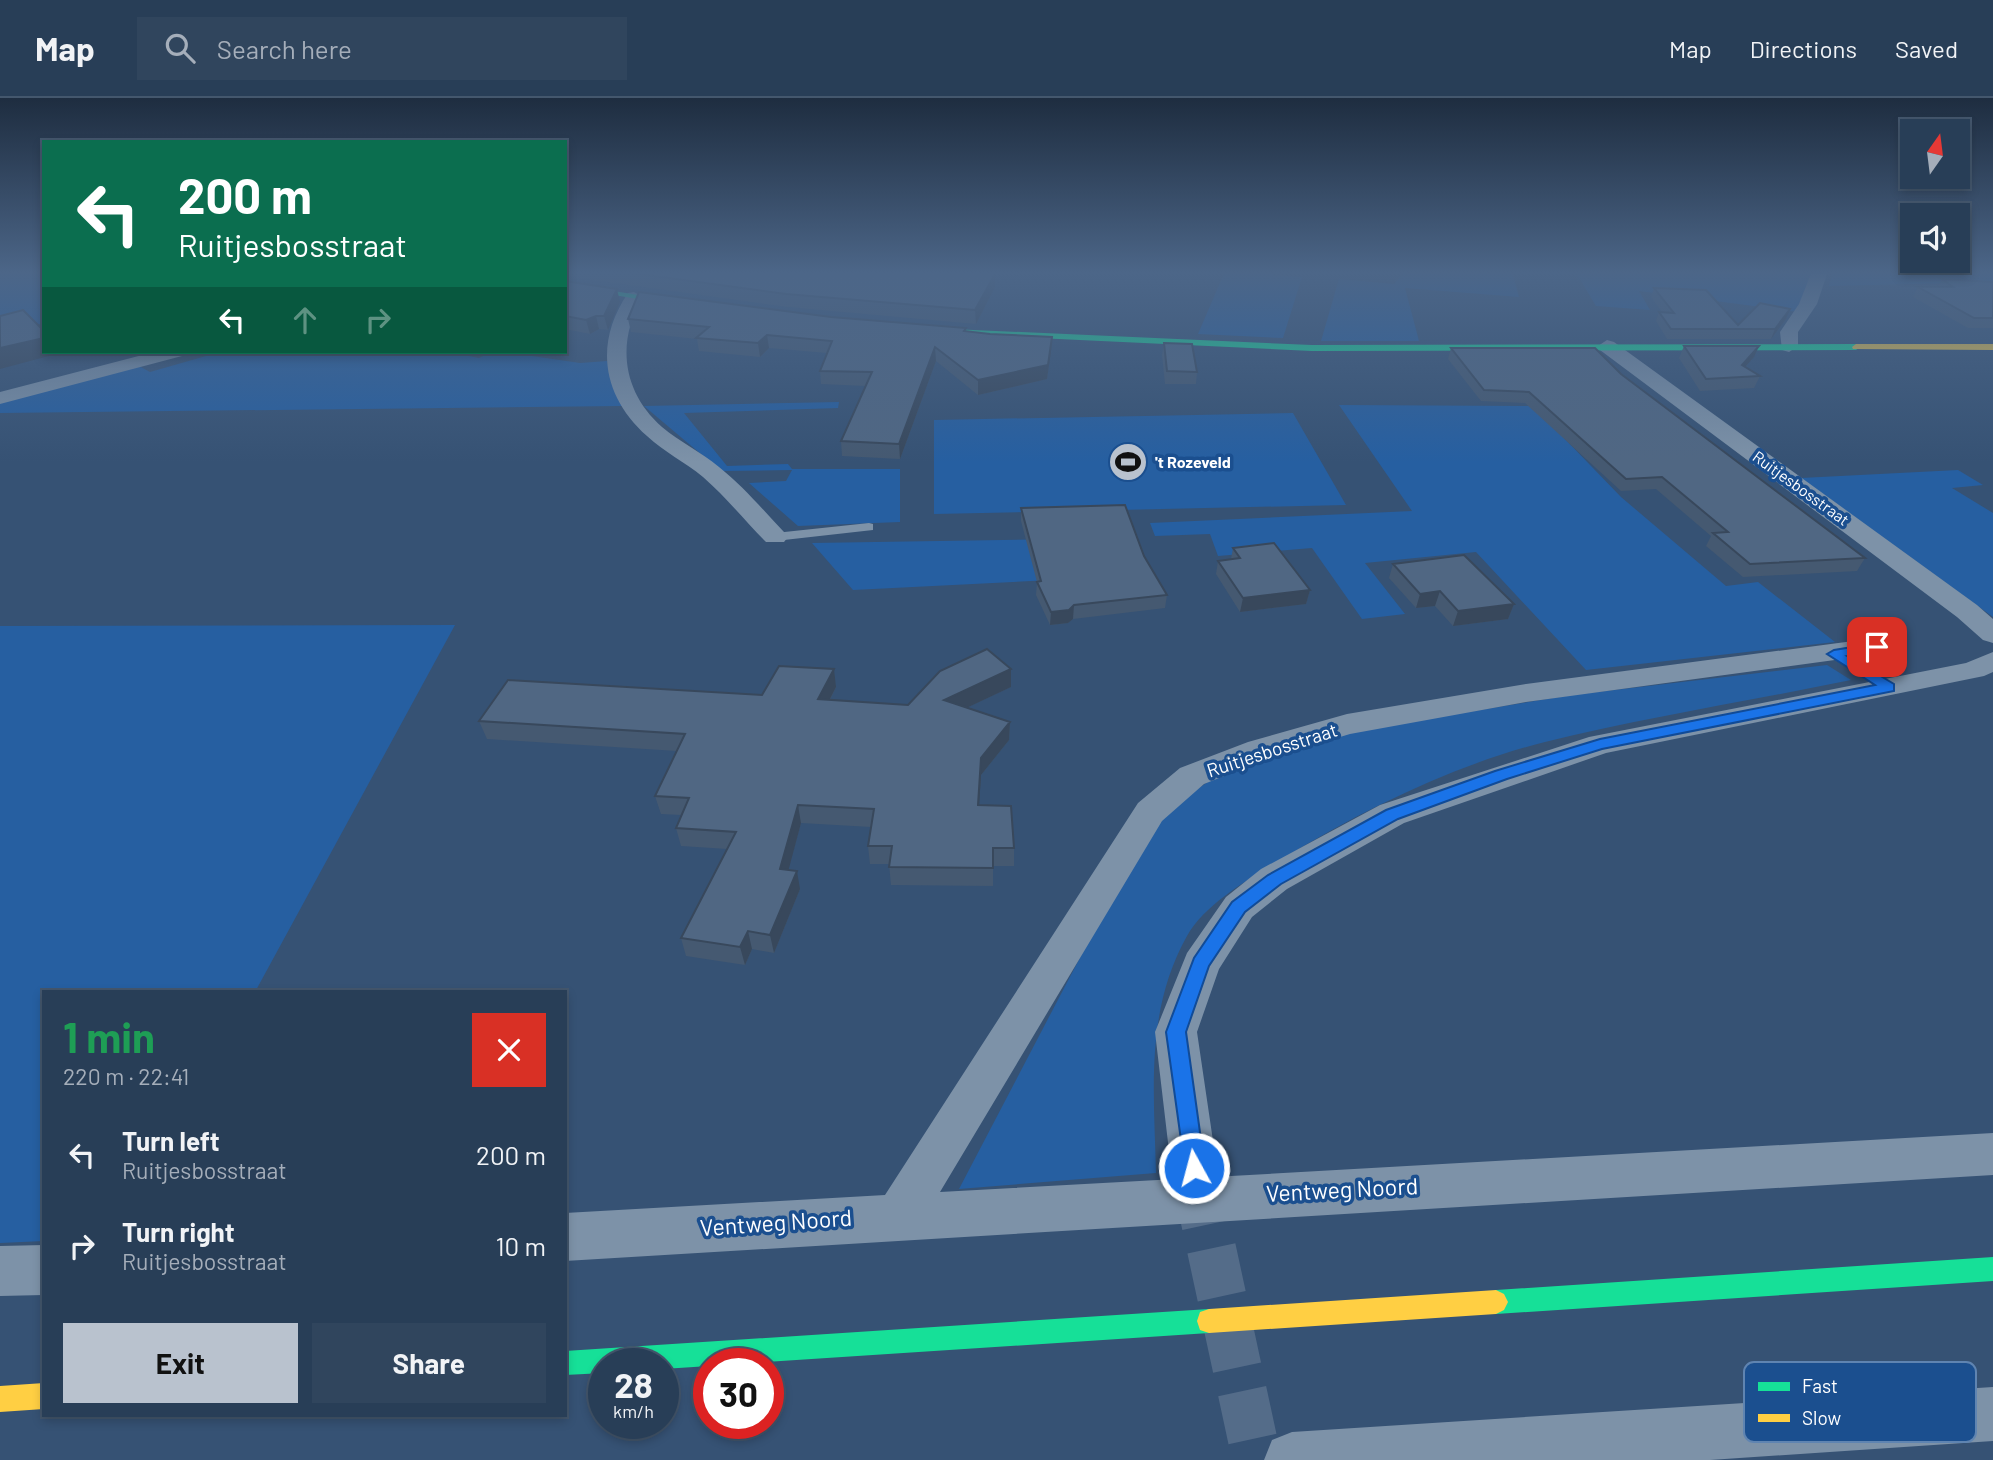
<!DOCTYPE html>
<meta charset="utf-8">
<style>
:root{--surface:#283e57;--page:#30455d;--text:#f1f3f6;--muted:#a5aeba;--line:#44576d;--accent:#b9c2ce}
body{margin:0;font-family:Barlow,sans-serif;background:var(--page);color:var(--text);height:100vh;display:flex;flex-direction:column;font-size:26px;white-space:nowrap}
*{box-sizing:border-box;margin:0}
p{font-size:23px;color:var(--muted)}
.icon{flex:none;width:38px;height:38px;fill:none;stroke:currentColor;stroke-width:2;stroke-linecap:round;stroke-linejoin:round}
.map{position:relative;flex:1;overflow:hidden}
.panel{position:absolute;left:42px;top:892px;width:525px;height:427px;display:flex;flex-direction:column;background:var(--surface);border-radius:0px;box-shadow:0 4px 10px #0003,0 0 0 2px var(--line)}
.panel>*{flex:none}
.hud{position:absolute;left:42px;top:42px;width:525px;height:214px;border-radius:0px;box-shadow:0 4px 10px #0003,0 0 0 2px var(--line);background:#0b6e4f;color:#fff;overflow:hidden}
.needle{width:46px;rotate:14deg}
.tools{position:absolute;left:1900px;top:21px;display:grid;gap:14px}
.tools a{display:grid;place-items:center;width:70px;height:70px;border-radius:0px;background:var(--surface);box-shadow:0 4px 10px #0003,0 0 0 2px var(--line);font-size:35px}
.speed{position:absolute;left:588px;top:1250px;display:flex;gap:14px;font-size:35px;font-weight:700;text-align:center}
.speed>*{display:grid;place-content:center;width:91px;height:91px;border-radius:50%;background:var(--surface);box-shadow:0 4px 10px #0003,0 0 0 2px var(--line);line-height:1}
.speed small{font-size:18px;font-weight:400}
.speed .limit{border:10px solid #d22;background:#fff;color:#111}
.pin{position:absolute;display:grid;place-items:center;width:60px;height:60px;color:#fff;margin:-30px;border-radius:14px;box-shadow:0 4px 10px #0006}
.me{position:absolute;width:77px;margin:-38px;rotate:353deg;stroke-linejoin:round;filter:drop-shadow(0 0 5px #0008)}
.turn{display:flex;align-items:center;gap:24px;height:147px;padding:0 21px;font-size:32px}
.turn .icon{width:91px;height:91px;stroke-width:2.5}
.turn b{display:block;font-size:49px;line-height:60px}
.lanes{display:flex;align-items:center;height:66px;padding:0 21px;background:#0003;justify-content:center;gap:35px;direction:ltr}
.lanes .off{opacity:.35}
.round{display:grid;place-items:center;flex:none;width:74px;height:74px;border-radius:0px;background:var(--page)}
.summary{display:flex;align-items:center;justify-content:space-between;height:119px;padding:0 21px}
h1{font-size:42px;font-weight:700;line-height:52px;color:#1e9e55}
.button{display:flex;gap:14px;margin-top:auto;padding:14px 21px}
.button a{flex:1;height:80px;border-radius:0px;background:var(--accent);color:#111;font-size:28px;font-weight:700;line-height:80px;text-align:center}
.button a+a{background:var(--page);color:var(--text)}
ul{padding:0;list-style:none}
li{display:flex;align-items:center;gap:21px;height:91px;padding:0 21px}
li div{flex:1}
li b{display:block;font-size:26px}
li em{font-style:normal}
header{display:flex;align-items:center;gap:42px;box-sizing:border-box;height:98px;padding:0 35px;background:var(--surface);border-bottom:2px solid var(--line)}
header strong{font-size:33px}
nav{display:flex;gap:38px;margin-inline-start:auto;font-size:24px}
.search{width:490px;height:63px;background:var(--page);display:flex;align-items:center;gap:18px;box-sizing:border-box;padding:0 24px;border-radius:0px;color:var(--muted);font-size:26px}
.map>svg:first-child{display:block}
.green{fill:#265fa1}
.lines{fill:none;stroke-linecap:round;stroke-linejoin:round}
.street-tunnel{stroke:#546c89;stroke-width:49;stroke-dasharray:49 24;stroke-linecap:butt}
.lane{fill:#7d92a8;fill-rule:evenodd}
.street{fill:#7d92a8;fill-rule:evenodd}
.fast{fill:#16e098;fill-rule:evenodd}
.slow{fill:#ffcf43;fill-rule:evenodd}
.wall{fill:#455971}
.shaded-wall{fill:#38485c}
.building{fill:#506783;stroke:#38485c;stroke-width:2}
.route{fill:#1a73e8;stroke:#114b97;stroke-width:2}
.labels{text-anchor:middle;stroke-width:7;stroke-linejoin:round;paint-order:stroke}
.far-poi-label{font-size:16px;font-weight:bold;fill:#fff;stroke:#1b4f8f;text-anchor:start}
.far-street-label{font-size:16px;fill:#fff;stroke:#1b4f8f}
.street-label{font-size:19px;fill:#fff;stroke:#1b4f8f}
.near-street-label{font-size:23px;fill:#fff;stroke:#1b4f8f}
.key{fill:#1b4f8f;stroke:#5f84b1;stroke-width:2}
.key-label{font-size:19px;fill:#fff}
</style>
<header>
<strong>Map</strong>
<div class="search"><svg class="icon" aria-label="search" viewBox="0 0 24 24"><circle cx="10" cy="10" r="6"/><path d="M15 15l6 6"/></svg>Search here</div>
<nav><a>Map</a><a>Directions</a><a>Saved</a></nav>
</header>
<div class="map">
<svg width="1993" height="1362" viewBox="0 0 1993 1362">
<rect width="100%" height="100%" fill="#365274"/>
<path class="green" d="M0,173H44V225L0,235Z
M1225,173H1272L1273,177L1302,179L1283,240L1198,236Z
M1405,173H1512L1519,199L1405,190L1419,243H1321L1339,181L1394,186Z
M1575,173H1813L1798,214L1639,193L1650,212L1596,208Z
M1833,173H1993V184L1829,188Z
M220,254H449L479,260L491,254H505L580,265L607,263L623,308L0,315V302L135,266L150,274Z
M839,304L838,310L684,315L727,368L788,366L792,371H900V424L798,428L749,385L786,383L792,372L721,373L644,308Z
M1339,307L1533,308L1621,399L1726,488L1758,484L1835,544L1586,572L1476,454L1365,465L1405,516L1362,521L1312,450L1218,458L1210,436L1155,438L1150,425L1412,413Z
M1293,315L1346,407L934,416V322Z
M1958,372L1983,387L1952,390L1993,415V519L1801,380Z
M1066,441L1073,481L853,492L812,445Z
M455,527L255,894H44V1143L0,1145V528Z
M1827,567L1851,582C1750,603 1646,619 1545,644C1454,667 1365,711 1285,759C1253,779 1206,804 1187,838C1145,913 1154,992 1156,1075L959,1091L1129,766L1171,709L1224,673L1339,635L1572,597Z"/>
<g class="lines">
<path class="street-tunnel" d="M1196,1079L1257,1362"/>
<path class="lane" d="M869,425L873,426V432L775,443L769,439L775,435Z"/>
<path class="street" d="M1812,173H1828L1817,206L1798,234V248L1789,254L1782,252L1780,234L1799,206Z
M634,194L643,199C616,243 622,294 662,329C680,344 701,354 719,369C743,388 763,412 784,434L788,439L784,444H766C745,423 726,399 703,379C685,364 664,354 647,338C602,298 594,245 628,195Z
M1607,242L1614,244L1977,507L1993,521V545L1983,542L1957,519L1600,252L1598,248Z
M154,254H185L182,258L0,306V294Z
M1876,540L1886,543L1890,549L1886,555L1526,604L1350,636L1270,660L1204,686L1162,723L940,1094L1176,1081L1171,1070L1155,934L1187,855L1226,799L1261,771L1380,707L1589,639L1966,565L1993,554V574L1984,578L1606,655L1404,725L1287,791L1252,819L1219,871L1197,934L1217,1070L1213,1079L1993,1035V1077L565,1163V1115L885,1097L1138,705L1180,670L1248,644L1347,616L1526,586Z
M44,1147V1197L0,1198V1148Z
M1993,1289V1343L1710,1362H1264L1272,1342L1292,1334Z"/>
<path class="fast" d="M565,185L687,205L691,207L687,209L565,189Z
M929,230L1312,247L1856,246L1860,249L1856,252L1312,253L932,235L929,234Z
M1993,1159V1183L1496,1216L1488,1212L1484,1204L1488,1196L1496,1192Z
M1209,1211L1218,1214L1221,1223L1218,1232L1209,1235L751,1265H709V1268L663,1271V1265H604V1275L565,1277V1253Z"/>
<path class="slow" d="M1856,246H1993V252L1853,251L1852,249Z
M1496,1192L1504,1196L1508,1204L1504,1212L1496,1216L1209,1235L1200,1232L1197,1223L1200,1214L1209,1211Z
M44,1285V1311L0,1314V1288Z"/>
</g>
<path class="wall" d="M565,173H990L995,189L976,226L788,209L565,178Z
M1942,181L1993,184V230H1968L1913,199L1918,189H1938Z
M565,183L620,204L608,232L599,231L590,236L565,231Z
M1654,190L1738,227L1790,211L1786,221L1771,241H1667L1656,223L1659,214H1662L1651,199Z
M831,219L990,236L1052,239L1051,253L1047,281L978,297L936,263L900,361L842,358L841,343L866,288L821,286L820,273L827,255L769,250L760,259L699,253L697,241L631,234L628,221Z
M1164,245L1197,274L1196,286H1165L1162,257Z
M1684,248L1754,259L1745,269L1760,278L1754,290L1700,293L1679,260Z
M1451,250L1621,276L1865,460L1857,473L1743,479L1706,448L1711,438L1656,391L1621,393L1525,305L1481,303L1448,261Z
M1021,410L1144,458L1167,497L1165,510L1073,521L1068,525L1050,527L1036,497L1037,484L1021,423Z
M1233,450L1310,492L1306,506L1240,514L1216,476L1218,463L1231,461Z
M1393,466L1514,506L1508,521L1453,528L1435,508L1416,510L1389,480Z
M836,589L830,602L908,607L1011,589L966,610L1010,624L1009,642L981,677L979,707L1014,750V768H993V788L891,787L889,766H870L868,748L871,729L801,725L788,772L800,791L774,855L752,851L745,867L686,858L681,840L727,751L681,748L676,730L681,717L661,716L655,698L677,653L487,641L479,623L762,597Z"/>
<path class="shaded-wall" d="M995,176V189L976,226L975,212Z
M617,191L620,204L608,232L604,218Z
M1790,211L1786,221L1771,241L1775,231Z
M596,218L599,231L590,236L586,222Z
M767,237L769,250L760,259L758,245Z
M1052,239L1051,253L1047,281L978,297V282Z
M44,240V254H58L60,255L0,271V250Z
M1759,248L1754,259L1736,279L1742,267Z
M935,249L936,263L900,361L899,346Z
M1310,492L1306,506L1240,514L1243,500Z
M1440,493L1435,508L1416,510L1420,496Z
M1514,506L1508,521L1453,528L1458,513Z
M1074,507L1073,521L1068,525L1050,527L1051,514Z
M834,571L836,589L821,619L818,601Z
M1011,571V589L945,620L944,602Z
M1010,624L1009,642L981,677L978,725V707L981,660Z
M798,707L801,725L784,789L780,771Z
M797,773L800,791L774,855L770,837Z
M748,833L752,851L745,867L740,849Z"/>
<path class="building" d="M618,173H990L995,176L975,212L786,196Z
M1942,181L1993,184V220H1974L1918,189H1953Z
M565,183L617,191L604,218H596L586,222L565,218Z
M1654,190L1706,192L1738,227L1760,205L1790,211L1775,231H1671L1659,214L1674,215Z
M639,194L831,219L966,230L964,233L990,236L1052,239L1048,267L978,282L935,249L899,346L841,343L872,274L820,273L832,243L767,237L758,245L696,240L709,229L628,221Z
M23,212L44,233V240L0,250V218Z
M1164,245L1192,246L1197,274L1167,273Z
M1684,248H1759L1742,267L1760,278L1706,281Z
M1451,250H1595L1621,276L1865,460L1750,466L1713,435L1728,434L1662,379L1626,381L1529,294L1484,292Z
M1125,407L1144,458L1167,497L1074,507L1069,512L1051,514L1037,484L1041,483L1021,410Z
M1274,445L1310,492L1243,500L1218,463L1240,460L1233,450Z
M1464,457L1514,506L1458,513L1440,493L1420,496L1393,466Z
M987,551L1011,571L944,602L1010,624L981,660L978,707L1011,708L1014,750H993V770L889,769L892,748H868L874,711L798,707L780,771L797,773L770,837L748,833L740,849L681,840L736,734L676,730L689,700L655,698L685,636L479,623L508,582L762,597L779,568L834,571L818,601L908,607L940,573Z"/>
<linearGradient id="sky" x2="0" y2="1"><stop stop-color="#1e2d40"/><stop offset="0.48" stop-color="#4c6688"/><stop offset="1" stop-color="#4c6688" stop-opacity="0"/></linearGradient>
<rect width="1993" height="364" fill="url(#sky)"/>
<path class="route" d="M1877,545L1881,546V552L1847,558L1894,586V593L1602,651L1507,681L1398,721L1281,786L1245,814L1209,868L1186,934L1205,1070L1202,1078L1194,1081L1186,1078L1166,934L1194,860L1232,804L1268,777L1386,712L1495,673L1600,641L1875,587L1827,556L1834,552Z"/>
<defs>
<symbol id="stadium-disc" viewBox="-11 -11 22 22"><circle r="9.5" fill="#b9c2ce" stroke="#1b4f8f"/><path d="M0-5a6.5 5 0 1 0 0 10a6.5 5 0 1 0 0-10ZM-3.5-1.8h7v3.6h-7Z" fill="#111"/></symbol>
</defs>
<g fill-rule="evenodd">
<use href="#stadium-disc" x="1106" y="342" width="44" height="44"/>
</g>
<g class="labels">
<g class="far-poi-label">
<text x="1155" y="370">'t Rozeveld</text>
</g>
<g class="far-street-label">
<text transform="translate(1801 390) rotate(36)" y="6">Ruitjesbosstraat</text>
</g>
<g class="street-label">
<text transform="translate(1272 652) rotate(-18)" y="7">Ruitjesbosstraat</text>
</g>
<g class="near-street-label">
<text transform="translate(1342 1092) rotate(-3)" y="8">Ventweg Noord</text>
<text transform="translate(776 1125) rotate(-4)" y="8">Ventweg Noord</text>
</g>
</g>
<rect x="1744" y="1264" width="232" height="80" rx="10" class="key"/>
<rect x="1758" y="1284" width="32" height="9" fill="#16e098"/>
<rect x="1758" y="1316" width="32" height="8" fill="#ffcf43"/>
<g class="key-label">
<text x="1802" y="1295">Fast</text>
<text x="1802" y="1327">Slow</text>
</g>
</svg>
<div class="tools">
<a><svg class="needle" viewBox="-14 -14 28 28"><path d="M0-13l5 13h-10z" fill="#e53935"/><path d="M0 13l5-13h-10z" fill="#a5aeba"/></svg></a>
<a><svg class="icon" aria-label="sound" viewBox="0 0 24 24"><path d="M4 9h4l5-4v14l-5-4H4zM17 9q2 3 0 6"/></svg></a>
</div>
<div class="speed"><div>28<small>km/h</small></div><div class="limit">30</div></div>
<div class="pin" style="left:1877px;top:549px;background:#d93025"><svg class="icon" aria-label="arrive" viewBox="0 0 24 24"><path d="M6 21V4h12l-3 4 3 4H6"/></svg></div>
<svg class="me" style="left:1194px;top:1070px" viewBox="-20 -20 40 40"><circle r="17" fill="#1a73e8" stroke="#fff" stroke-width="3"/><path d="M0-11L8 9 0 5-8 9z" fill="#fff"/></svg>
<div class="hud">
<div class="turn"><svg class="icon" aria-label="left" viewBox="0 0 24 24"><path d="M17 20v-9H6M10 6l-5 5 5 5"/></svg><div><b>200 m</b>Ruitjesbosstraat</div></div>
<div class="lanes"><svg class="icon" aria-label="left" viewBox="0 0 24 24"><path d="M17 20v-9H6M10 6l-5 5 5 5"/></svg><svg class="icon off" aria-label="ahead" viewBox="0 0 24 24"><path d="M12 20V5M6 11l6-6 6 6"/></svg><svg class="icon off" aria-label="right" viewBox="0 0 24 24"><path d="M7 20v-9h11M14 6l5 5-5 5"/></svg></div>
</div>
<section class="panel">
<div class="summary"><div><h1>1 min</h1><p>220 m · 22:41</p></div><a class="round" style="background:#d93025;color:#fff"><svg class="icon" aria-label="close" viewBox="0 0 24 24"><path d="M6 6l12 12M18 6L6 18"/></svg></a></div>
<ul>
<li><svg class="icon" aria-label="left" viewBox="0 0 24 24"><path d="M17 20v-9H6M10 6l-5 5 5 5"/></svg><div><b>Turn left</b><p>Ruitjesbosstraat</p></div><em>200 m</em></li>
<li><svg class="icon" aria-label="right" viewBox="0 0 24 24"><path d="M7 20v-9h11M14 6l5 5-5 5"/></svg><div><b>Turn right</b><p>Ruitjesbosstraat</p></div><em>10 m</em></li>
</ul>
<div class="button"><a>Exit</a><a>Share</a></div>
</section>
</div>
